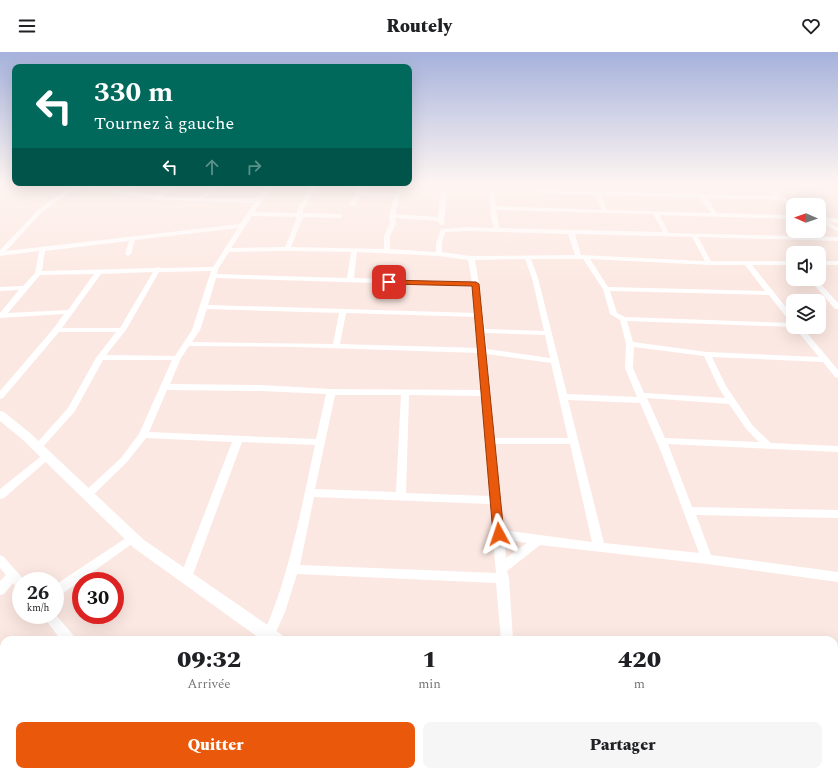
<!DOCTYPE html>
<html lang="fr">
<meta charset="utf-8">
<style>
:root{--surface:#fff;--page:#f6f6f6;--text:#202124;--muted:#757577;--accent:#ea580c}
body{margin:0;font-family:Spectral,serif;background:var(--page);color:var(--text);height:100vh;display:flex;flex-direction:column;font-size:15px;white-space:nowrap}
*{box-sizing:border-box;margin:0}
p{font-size:13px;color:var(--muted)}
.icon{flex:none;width:22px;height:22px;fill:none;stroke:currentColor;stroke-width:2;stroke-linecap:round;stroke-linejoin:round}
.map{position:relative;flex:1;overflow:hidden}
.details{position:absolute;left:0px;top:584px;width:838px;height:140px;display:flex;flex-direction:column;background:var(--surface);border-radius:12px 12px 0 0;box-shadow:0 4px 16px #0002}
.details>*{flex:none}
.hud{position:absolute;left:12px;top:12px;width:400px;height:122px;border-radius:8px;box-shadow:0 4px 16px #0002;background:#00695c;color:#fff;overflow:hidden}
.needle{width:26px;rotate:272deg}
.fabs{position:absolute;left:786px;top:146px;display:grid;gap:8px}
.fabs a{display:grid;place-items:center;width:40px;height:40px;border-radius:8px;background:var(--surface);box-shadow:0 4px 16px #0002;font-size:20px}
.speed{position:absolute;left:12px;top:520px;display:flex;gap:8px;font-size:20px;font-weight:700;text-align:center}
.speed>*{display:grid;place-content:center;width:52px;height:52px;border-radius:50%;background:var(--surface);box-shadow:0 4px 16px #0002;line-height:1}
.speed small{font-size:10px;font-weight:400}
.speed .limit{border:6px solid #d22;background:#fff;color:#111}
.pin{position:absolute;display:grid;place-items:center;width:34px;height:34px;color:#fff;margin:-17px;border-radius:8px;box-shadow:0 2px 6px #0006}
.me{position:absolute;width:44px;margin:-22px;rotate:355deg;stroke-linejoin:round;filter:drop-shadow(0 0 3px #0008)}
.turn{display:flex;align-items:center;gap:14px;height:84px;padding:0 16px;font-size:18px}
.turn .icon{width:52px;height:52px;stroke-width:2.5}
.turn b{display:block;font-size:28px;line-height:34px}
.lanes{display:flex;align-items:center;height:38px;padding:0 16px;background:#0003;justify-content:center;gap:20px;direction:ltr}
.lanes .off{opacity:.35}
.eta{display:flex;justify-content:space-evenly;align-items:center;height:68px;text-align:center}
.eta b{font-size:24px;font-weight:800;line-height:28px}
.cta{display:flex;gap:8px;margin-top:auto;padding:8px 16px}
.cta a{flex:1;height:46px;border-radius:8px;background:var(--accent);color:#fff;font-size:16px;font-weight:800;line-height:46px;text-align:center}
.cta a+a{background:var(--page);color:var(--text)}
header{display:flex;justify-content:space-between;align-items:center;height:52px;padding:0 16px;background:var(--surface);font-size:18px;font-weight:800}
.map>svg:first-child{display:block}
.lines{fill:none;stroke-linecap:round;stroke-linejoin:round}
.street{fill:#fff;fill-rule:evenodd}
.secondary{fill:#fff;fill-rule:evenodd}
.route{fill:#ea580c;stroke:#983908}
</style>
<header><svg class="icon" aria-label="menu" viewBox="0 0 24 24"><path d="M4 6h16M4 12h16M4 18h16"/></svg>Routely<svg class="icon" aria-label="heart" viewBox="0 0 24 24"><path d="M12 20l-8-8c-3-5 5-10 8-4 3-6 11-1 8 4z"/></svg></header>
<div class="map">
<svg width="838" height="724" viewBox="0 0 838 724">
<rect width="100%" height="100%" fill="#fce8e2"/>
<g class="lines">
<path class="street" d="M65,131H78L119,138L131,131H138L125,139L156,144L175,131H181L163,145L198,146L218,131H224L204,146L256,147L269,131H275L254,160L297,161V158L313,131H319L303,158V161L340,162L343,164L340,166L303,165L291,195L384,197V184L390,171L389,164L394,145L361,143L354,153H350L349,152L356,141V137L339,131H347L356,134L355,131H361L362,140L395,142L397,131H403L395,162L438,165L441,131H447L444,173H440L438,169L395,166L396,171L390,184V197L436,200V191L441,177L466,175L494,176L491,166L488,131H494V134L539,135L550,138L775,144L753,131H760L797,153L792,154L781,148L706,146L717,161L793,163V167L659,163L669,181L838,185V189L698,185L711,209H793V213H752L793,264L794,275L627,269L633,290L707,300L819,305L794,275H802L838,318V326L835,325L823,310L712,305L726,334L753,374L771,391L838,394V400L668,392L692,455L838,458V466L696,463L711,503L838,520V530L707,512L540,493L507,519L509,526L513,588H501L496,531L297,522L285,560L273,587H265L263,583C290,522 301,457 315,393L242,390L192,525L190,528L186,530L182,528L180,525L232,390L146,386L127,410L91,445H83L82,442L121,406L139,382L172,308H103L75,359L41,397L38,398L33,395L35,393L68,356L96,306L116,280H59L3,346L0,347V339L54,276L64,262L0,266V261L19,238L0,239V235L23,234L35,221L39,199L0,204V198L39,157L73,133ZM79,134L157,148L254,151L240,172L6,199L43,159ZM494,137L539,139L550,142L596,143L602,158L496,154ZM601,143L700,146L711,161L607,158ZM496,158L653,162L663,180L499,176ZM252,164L297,165L285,195L231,196ZM238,176L213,215L161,216L158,215L155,216L42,219L45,199L129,189L125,202L128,204L131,202L135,188ZM466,179L568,182L575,203L471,204L442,200V191L445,180ZM575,182L692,185L705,209L581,203ZM287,199L351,200L347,226L217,222L218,217L229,200ZM357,200L439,204L468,208L472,230L354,226ZM525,207L532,226L544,279L485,277L479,232L475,208ZM531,207H583L603,237L610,262L620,268L626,292L625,316L637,345L567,342L538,226ZM590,207L709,213H745L765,239L608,235ZM211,219L192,278L175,304L106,303L126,278L159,220ZM153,220L120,276H62L101,222ZM94,222L68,258L8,261L40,223ZM216,226L473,234L476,261L208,253ZM610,239L769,243L791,271L625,265L617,261ZM207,257L339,261L333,292L192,290L200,278ZM346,261L476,265L479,296L340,292ZM485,281L545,283L550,306L487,297ZM189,294L297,295L479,301L482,338L331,337L261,333L170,332L181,306ZM634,295L704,304L718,334L725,346L644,341L633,316ZM487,302L551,311L568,386H495ZM167,338L261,339L326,342L316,387L149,380ZM335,343H401L396,440L315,437ZM409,343L482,344L490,444L406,441ZM647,346L729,352L747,378L759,390L665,386ZM568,348L640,351L662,402L699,501L604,491ZM495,392H570L592,490L503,478ZM314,445L490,452L496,521L300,513ZM504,487L527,491L506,506Z
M819,165L838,167V171L829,170L838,176V180L819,169Z
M819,209H838V213H819Z
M809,227H816L838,251V257H835Z
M47,401L50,402L52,404L50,406L4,446L0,447V437L44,402Z
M132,482L136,483L138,486L136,489L59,544L55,545V533Z
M0,503L4,505L25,529H21V537L17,536L13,531L4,542L0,543V529L6,523L0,516Z
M55,562L74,584L75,588H61L42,563Z
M175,720H192L194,724H176Z
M307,720H321V724H305Z
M432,720H446L447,724H431Z"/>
<path class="secondary" d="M0,359L4,360L30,381L144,488L282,583L285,588H262L134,496L22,387L0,369Z
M690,720H725L727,724H692Z"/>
</g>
<linearGradient id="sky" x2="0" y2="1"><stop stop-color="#a6b2dc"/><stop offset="0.56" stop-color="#fef5f2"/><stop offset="1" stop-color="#fef5f2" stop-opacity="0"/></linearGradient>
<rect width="838" height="232" fill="url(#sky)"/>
<path class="route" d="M387,228L476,230L479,232L504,482L503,485L499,486L495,485L493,482L472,234L389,232L386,230Z"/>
</svg>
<div class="fabs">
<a><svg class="needle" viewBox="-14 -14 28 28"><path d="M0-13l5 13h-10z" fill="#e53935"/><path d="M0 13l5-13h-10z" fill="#757577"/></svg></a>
<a><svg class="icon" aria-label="sound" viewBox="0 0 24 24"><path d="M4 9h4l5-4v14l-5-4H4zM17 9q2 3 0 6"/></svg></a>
<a><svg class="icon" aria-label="layers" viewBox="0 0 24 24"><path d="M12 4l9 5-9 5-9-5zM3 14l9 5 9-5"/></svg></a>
</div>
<div class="speed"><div>26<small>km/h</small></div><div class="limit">30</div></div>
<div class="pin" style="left:389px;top:230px;background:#d93025"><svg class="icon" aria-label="arrive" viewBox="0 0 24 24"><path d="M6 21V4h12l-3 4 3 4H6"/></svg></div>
<svg class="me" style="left:499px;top:482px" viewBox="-20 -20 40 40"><path d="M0-17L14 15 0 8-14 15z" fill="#ea580c" stroke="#fff" stroke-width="4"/></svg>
<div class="hud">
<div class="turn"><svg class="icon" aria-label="left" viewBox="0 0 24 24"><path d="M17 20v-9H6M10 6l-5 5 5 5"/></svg><div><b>330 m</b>Tournez à gauche</div></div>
<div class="lanes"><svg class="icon" aria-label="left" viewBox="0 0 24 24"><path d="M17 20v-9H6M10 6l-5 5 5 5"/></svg><svg class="icon off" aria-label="ahead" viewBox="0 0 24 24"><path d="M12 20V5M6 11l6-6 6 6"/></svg><svg class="icon off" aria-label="right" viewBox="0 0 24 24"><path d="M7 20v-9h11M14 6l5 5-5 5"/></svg></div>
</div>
<section class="details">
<div class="eta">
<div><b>09:32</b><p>Arrivée</p></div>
<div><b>1</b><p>min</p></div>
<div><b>420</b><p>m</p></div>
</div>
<div class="cta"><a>Quitter</a><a>Partager</a></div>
</section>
</div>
